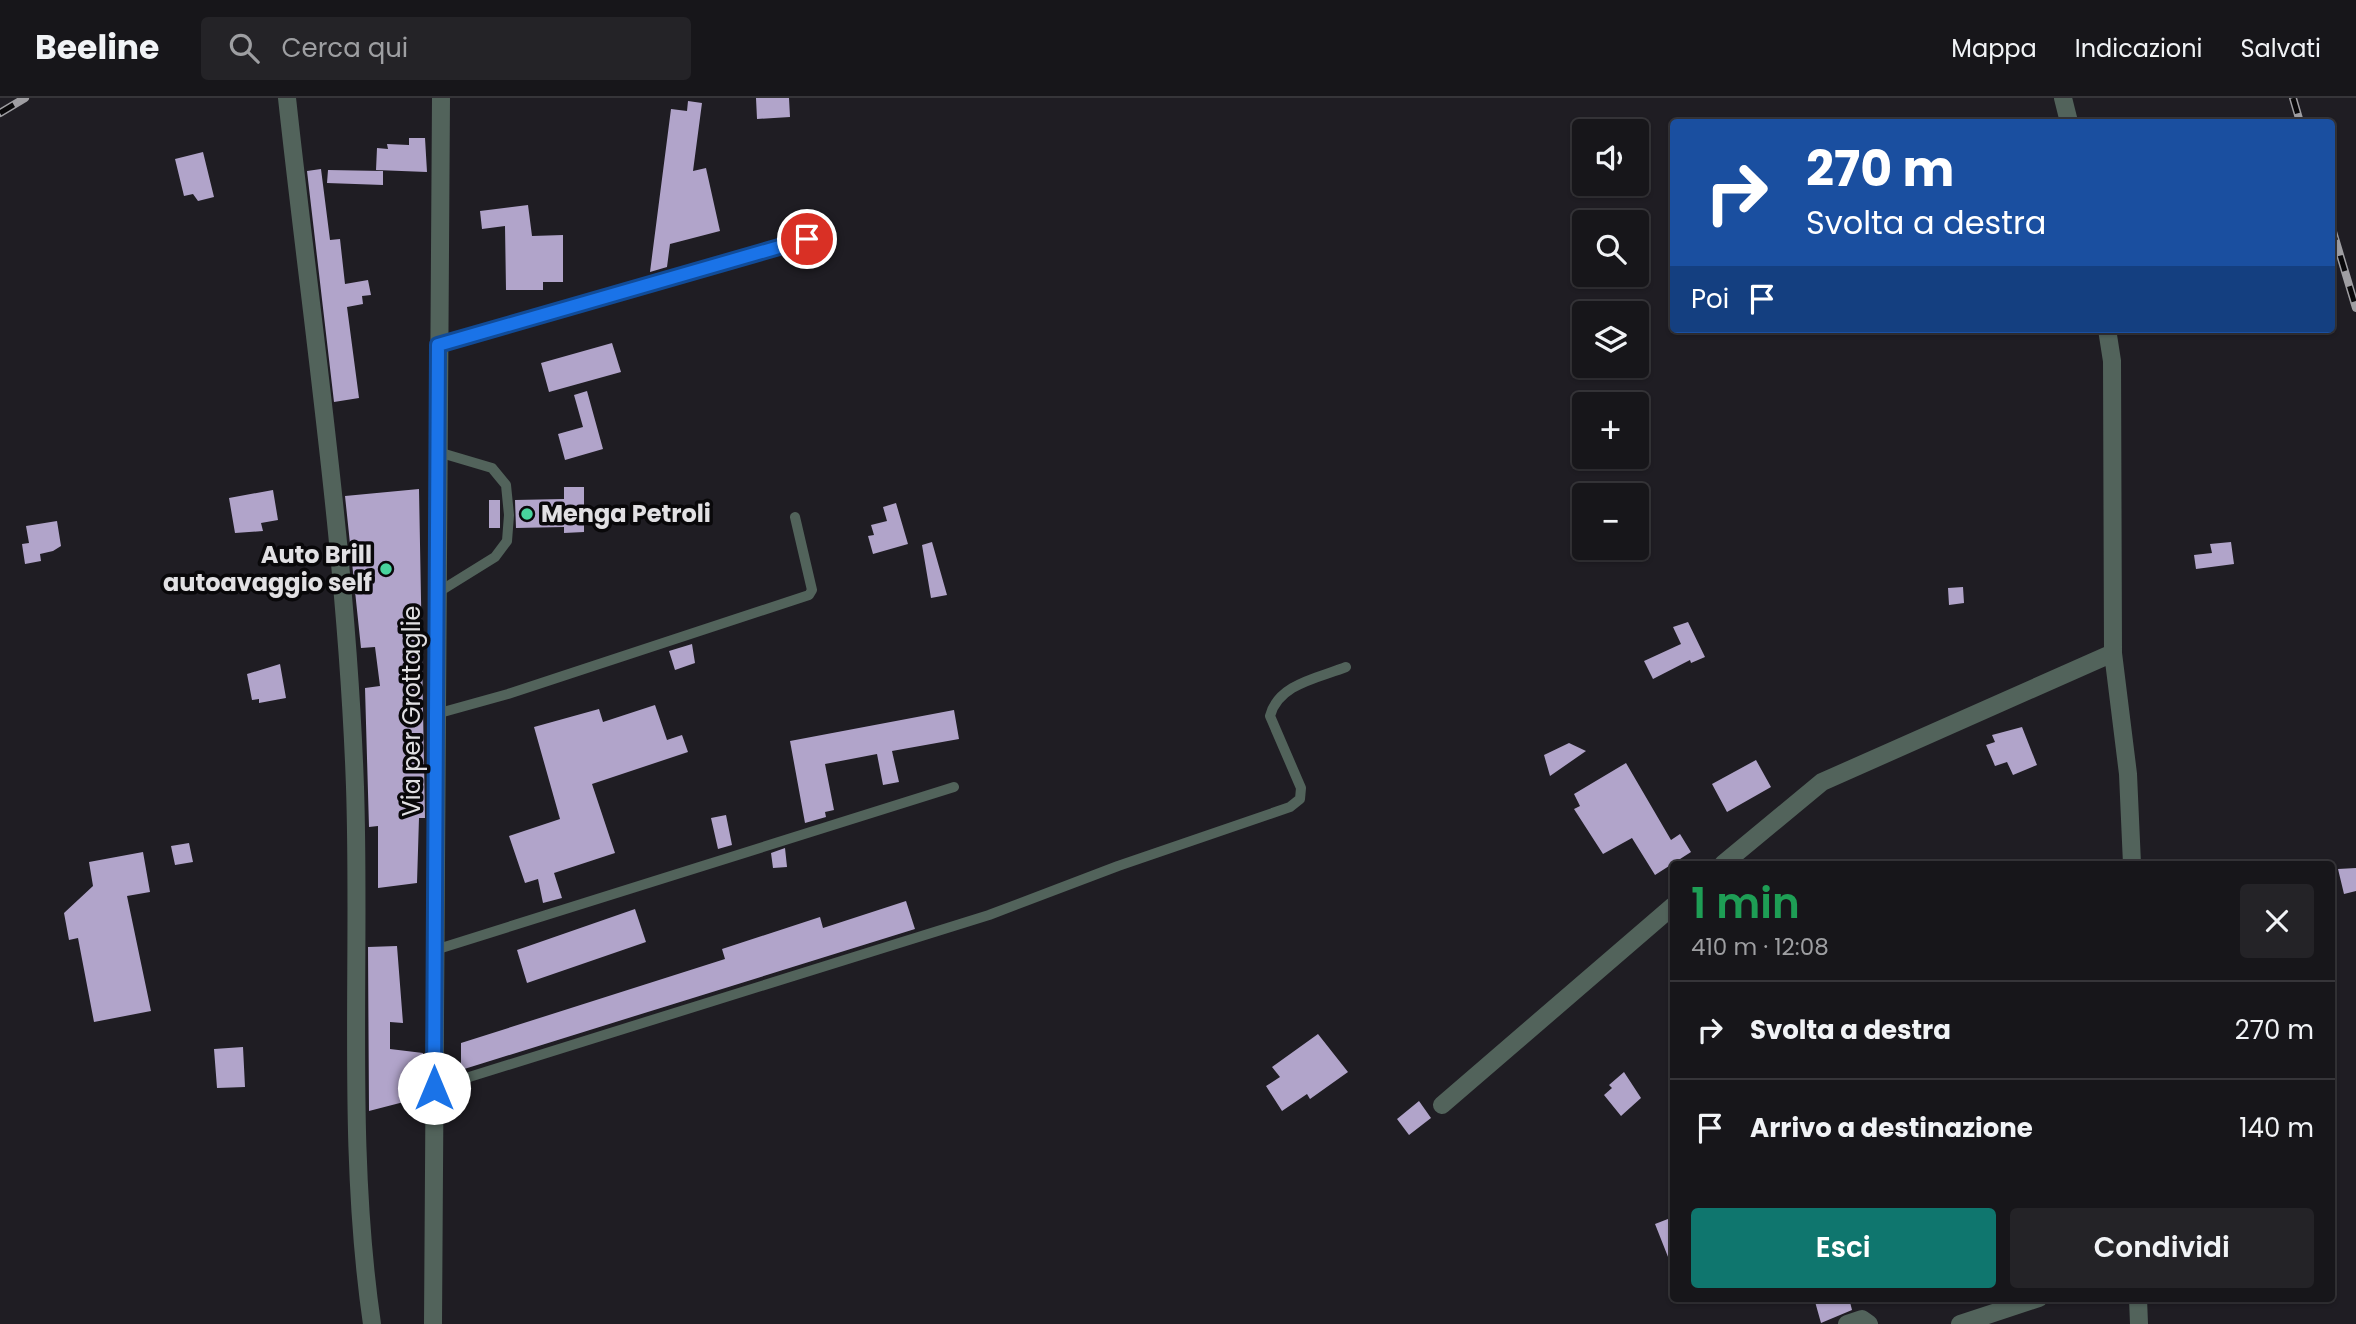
<!DOCTYPE html>
<html lang="it">
<meta charset="utf-8">
<style>
:root{--surface:#17161a;--page:#242327;--text:#f1f3f6;--muted:#9e9fa2;--line:#363539;--accent:#0f766e}
body{margin:0;font-family:Poppins,sans-serif;background:var(--page);color:var(--text);height:100vh;display:flex;flex-direction:column;font-size:26px;white-space:nowrap}
*{box-sizing:border-box;margin:0}
p{font-size:23px;color:var(--muted)}
.icon{flex:none;width:38px;height:38px;fill:none;stroke:currentColor;stroke-width:2;stroke-linecap:round;stroke-linejoin:round}
.map{position:relative;flex:1;overflow:hidden}
.details{position:absolute;left:1670px;top:763px;width:665px;height:441px;display:flex;flex-direction:column;background:var(--surface);border-radius:7px;box-shadow:0 2px 5px #0004,0 0 0 2px var(--line)}
.details>*{flex:none}
.banner{position:absolute;left:1670px;top:21px;width:665px;height:214px;border-radius:7px;box-shadow:0 2px 5px #0004,0 0 0 2px var(--line);background:#1a4fa0;color:#fff;overflow:hidden}
.controls{position:absolute;left:1572px;top:21px;display:grid;gap:14px}
.controls a{display:grid;place-items:center;width:77px;height:77px;border-radius:7px;background:var(--surface);box-shadow:0 2px 5px #0004,0 0 0 2px var(--line);font-size:35px}
.pin{position:absolute;display:grid;place-items:center;width:60px;height:60px;color:#fff;margin:-30px;border:4px solid #fff;border-radius:50%;box-shadow:0 2px 7px #0007}
.me{position:absolute;width:77px;margin:-38px;rotate:0deg;stroke-linejoin:round;filter:drop-shadow(0 0 5px #0008)}
.turn{display:flex;align-items:center;gap:24px;height:147px;padding:0 21px;font-size:32px}
.turn .icon{width:91px;height:91px;stroke-width:2.5}
.turn b{display:block;font-size:49px;line-height:60px}
.then{display:flex;align-items:center;height:66px;padding:0 21px;background:#0003;gap:14px;font-size:26px}
.round{display:grid;place-items:center;flex:none;width:74px;height:74px;border-radius:7px;background:var(--page)}
.headline{display:flex;align-items:center;justify-content:space-between;height:119px;padding:0 21px}
h1{font-size:42px;font-weight:600;line-height:52px;color:#1e9e55}
.primary-button{display:flex;gap:14px;margin-top:auto;padding:14px 21px}
.primary-button a{flex:1;height:80px;border-radius:7px;background:var(--accent);color:#fff;font-size:28px;font-weight:600;line-height:80px;text-align:center}
.primary-button a+a{background:var(--page);color:var(--text)}
ul{padding:0;list-style:none}
li{display:flex;align-items:center;gap:21px;height:98px;padding:0 21px;border-top:2px solid var(--line)}
li div{flex:1}
li b{display:block;font-size:26px}
li em{font-style:normal}
header{display:flex;align-items:center;gap:42px;box-sizing:border-box;height:98px;padding:0 35px;background:var(--surface);border-bottom:2px solid var(--line)}
header strong{font-size:33px}
nav{display:flex;gap:38px;margin-inline-start:auto;font-size:24px}
.search{width:490px;height:63px;background:var(--page);display:flex;align-items:center;gap:18px;box-sizing:border-box;padding:0 24px;border-radius:7px;color:var(--muted);font-size:26px}
.map>svg:first-child{display:block}
.building{fill:#b1a4ca}
.lines{fill:none;stroke-linecap:round;stroke-linejoin:round}
.service{stroke:#52635b;stroke-width:10}
.minor{stroke:#52635b;stroke-width:18}
.tertiary{stroke:#52635b;stroke-width:18}
.rail-casing{stroke:#9f9ea2;stroke-width:8}
.rail{stroke:#09080a;stroke-width:5;stroke-dasharray:16;stroke-linecap:butt}
.route-casing{stroke:#114b97;stroke-width:18}
.route{stroke:#1a73e8;stroke-width:12}
.poi-dot{fill:#48d49d;stroke:#09080a;stroke-width:2.5}
.labels{text-anchor:middle;stroke-width:7;stroke-linejoin:round;paint-order:stroke}
.poi-label{font-size:24px;font-weight:bold;fill:#e1e0e3;stroke:#09080a;text-anchor:start}
.street-label{font-size:24px;fill:#e1e0e3;stroke:#09080a}
</style>
<header>
<strong>Beeline</strong>
<div class="search"><svg class="icon" aria-label="search" viewBox="0 0 24 24"><circle cx="10" cy="10" r="6"/><path d="M15 15l6 6"/></svg>Cerca qui</div>
<nav><a>Mappa</a><a>Indicazioni</a><a>Salvati</a></nav>
</header>
<div class="map">
<svg width="2356" height="1226" viewBox="0 0 2356 1226">
<rect width="100%" height="100%" fill="#1f1d23"/>
<path class="building" d="M756,0H789L790,19L757,21Z
M688,3L702,5L693,73L706,70L720,133L670,146L667,169L650,174L671,11L687,13Z
M409,40H425L427,74L376,72L377,50L388,51L387,46L409,47Z
M203,54L214,99L198,103L193,96L184,98L175,61Z
M321,71L330,142L340,141L345,186L368,182L371,197L362,198L363,206L347,209L359,300L334,304L307,73Z
M328,72L383,73V87L327,85Z
M528,107L532,138L563,137V184H543V192H506L505,128L482,131L480,113Z
M612,245L621,274L549,294L541,265Z
M587,293L603,351L565,362L558,336L583,329L574,297Z
M564,389H584V434L564,435V429L516,430L515,402L564,401Z
M419,391L425,720H419L417,785L378,790V728L369,729L365,590L380,588L375,549L361,550L345,398Z
M273,392L278,422L261,425L263,433L235,435L229,400Z
M489,402H500V430H489Z
M896,405L908,446L873,456L868,438L874,437L871,427L887,423L883,409Z
M57,423L61,448L53,453L40,456L41,463L25,466L22,446L29,445L26,428Z
M932,444L947,497L931,500L922,447Z
M2231,444L2234,466L2196,471L2194,457L2212,455L2210,446Z
M1963,489L1964,505L1949,507L1948,490Z
M1688,524L1705,559L1691,565L1690,562L1653,581L1644,563L1681,546L1673,529Z
M692,546L695,565L675,572L669,553Z
M280,566L286,600L259,605V601L252,602L247,576Z
M655,607L667,642L682,637L688,654L592,686L615,755L554,775L562,800L543,805L538,781L525,785L509,738L560,721L534,629L599,611L603,624Z
M954,612L959,641L892,653L899,684L883,687L877,656L825,666L834,712L825,714L826,719L805,725L790,643Z
M2022,629L2037,667L2013,677L2007,664L1995,668L1986,647L1995,644L1992,637Z
M1569,645L1586,653L1550,678L1544,657Z
M1756,662L1771,689L1727,714L1712,686Z
M1626,665L1671,742L1680,736L1691,754L1655,777L1632,740L1603,756L1574,711L1580,708L1574,696Z
M726,717L732,747L718,751L711,720Z
M189,745L193,764L175,767L171,748Z
M785,750L787,769L773,770L771,755Z
M143,754L150,794L127,798L151,913L94,924L78,840L69,842L64,815L93,788L89,764Z
M2356,770V793L2344,796L2338,771Z
M906,803L915,831L461,972V945L725,861L722,851L820,819L823,830Z
M635,811L646,844L527,885L517,852Z
M397,848L403,925L390,924V951L423,955V999L369,1013L368,849Z
M1318,936L1348,974L1310,1001L1307,996L1282,1013L1266,988L1280,979L1272,969Z
M243,949L245,989L217,990L214,951Z
M1624,974L1641,1000L1621,1018L1604,997L1612,990L1609,987Z
M1419,1003L1431,1020L1409,1037L1397,1021Z
M1673,1119V1169H1672L1655,1126Z
M1814,1200H1849L1852,1212L1821,1225Z"/>
<g class="lines">
<path class="service" d="M438,247L807,141
M437,495L495,459L507,443L509,417L506,387L492,370L438,354
M436,616L508,596L809,497L812,492L795,419
M435,852L954,689
M434,990L989,817L1118,768L1290,709L1300,701L1301,690L1270,618C1278,586 1318,580 1346,569"/>
<path class="minor" d="M287,0C312,229 347,458 355,689C361,868 346,1048 372,1226
M2063,0L2069,24
M2107,231L2112,263L2113,555L2128,676L2132,766
M1723,766L1822,684L2113,555
M1442,1007L1673,808
M2138,1200L2139,1226
M1847,1226L1862,1221L1869,1226
M1960,1226L2039,1200"/>
<path class="tertiary" d="M433,1226L441,0"/>
<defs>
<path id="rail" d="M2293,0L2300,24
M0,15L25,0
M2331,127L2356,210"/>
</defs>
<use href="#rail" class="rail-casing"/>
<use href="#rail" class="rail"/>
</g>
<g class="lines">
<defs>
<path id="route" d="M434,990L438,247L807,141"/>
</defs>
<use href="#route" class="route-casing"/>
<use href="#route" class="route"/>
</g>
<g class="poi-dot">
<circle cx="527" cy="416" r="7"/>
<circle cx="386" cy="471" r="7"/>
</g>
<g class="labels">
<g class="poi-label">
<text x="541" y="424">Menga Petroli</text>
<text x="372" y="465" text-anchor="end">Auto Brill<tspan x="372" dy="28">autoavaggio self</tspan></text>
</g>
<g class="street-label">
<text transform="translate(412 613) rotate(-90)" y="8">Via per Grottaglie</text>
</g>
</g>
</svg>
<div class="controls">
<a><svg class="icon" aria-label="sound" viewBox="0 0 24 24"><path d="M4 9h4l5-4v14l-5-4H4zM17 9q2 3 0 6"/></svg></a>
<a><svg class="icon" aria-label="search" viewBox="0 0 24 24"><circle cx="10" cy="10" r="6"/><path d="M15 15l6 6"/></svg></a>
<a><svg class="icon" aria-label="layers" viewBox="0 0 24 24"><path d="M12 4l9 5-9 5-9-5zM3 14l9 5 9-5"/></svg></a>
<a>+</a>
<a>−</a>
</div>
<div class="pin" style="left:807px;top:141px;background:#d93025"><svg class="icon" aria-label="arrive" viewBox="0 0 24 24"><path d="M6 21V4h12l-3 4 3 4H6"/></svg></div>
<svg class="me" style="left:434px;top:990px" viewBox="-20 -20 40 40"><circle r="19" fill="#fff"/><path d="M0-13L10 11 0 6-10 11z" fill="#1a73e8"/></svg>
<div class="banner">
<div class="turn"><svg class="icon" aria-label="right" viewBox="0 0 24 24"><path d="M7 20v-9h11M14 6l5 5-5 5"/></svg><div><b>270 m</b>Svolta a destra</div></div>
<div class="then">Poi<svg class="icon" aria-label="arrive" viewBox="0 0 24 24"><path d="M6 21V4h12l-3 4 3 4H6"/></svg></div>
</div>
<section class="details">
<div class="headline"><div><h1>1 min</h1><p>410 m · 12:08</p></div><a class="round"><svg class="icon" aria-label="close" viewBox="0 0 24 24"><path d="M6 6l12 12M18 6L6 18"/></svg></a></div>
<ul>
<li><svg class="icon" aria-label="right" viewBox="0 0 24 24"><path d="M7 20v-9h11M14 6l5 5-5 5"/></svg><div><b>Svolta a destra</b></div><em>270 m</em></li>
<li><svg class="icon" aria-label="arrive" viewBox="0 0 24 24"><path d="M6 21V4h12l-3 4 3 4H6"/></svg><div><b>Arrivo a destinazione</b></div><em>140 m</em></li>
</ul>
<div class="primary-button"><a>Esci</a><a>Condividi</a></div>
</section>
</div>
